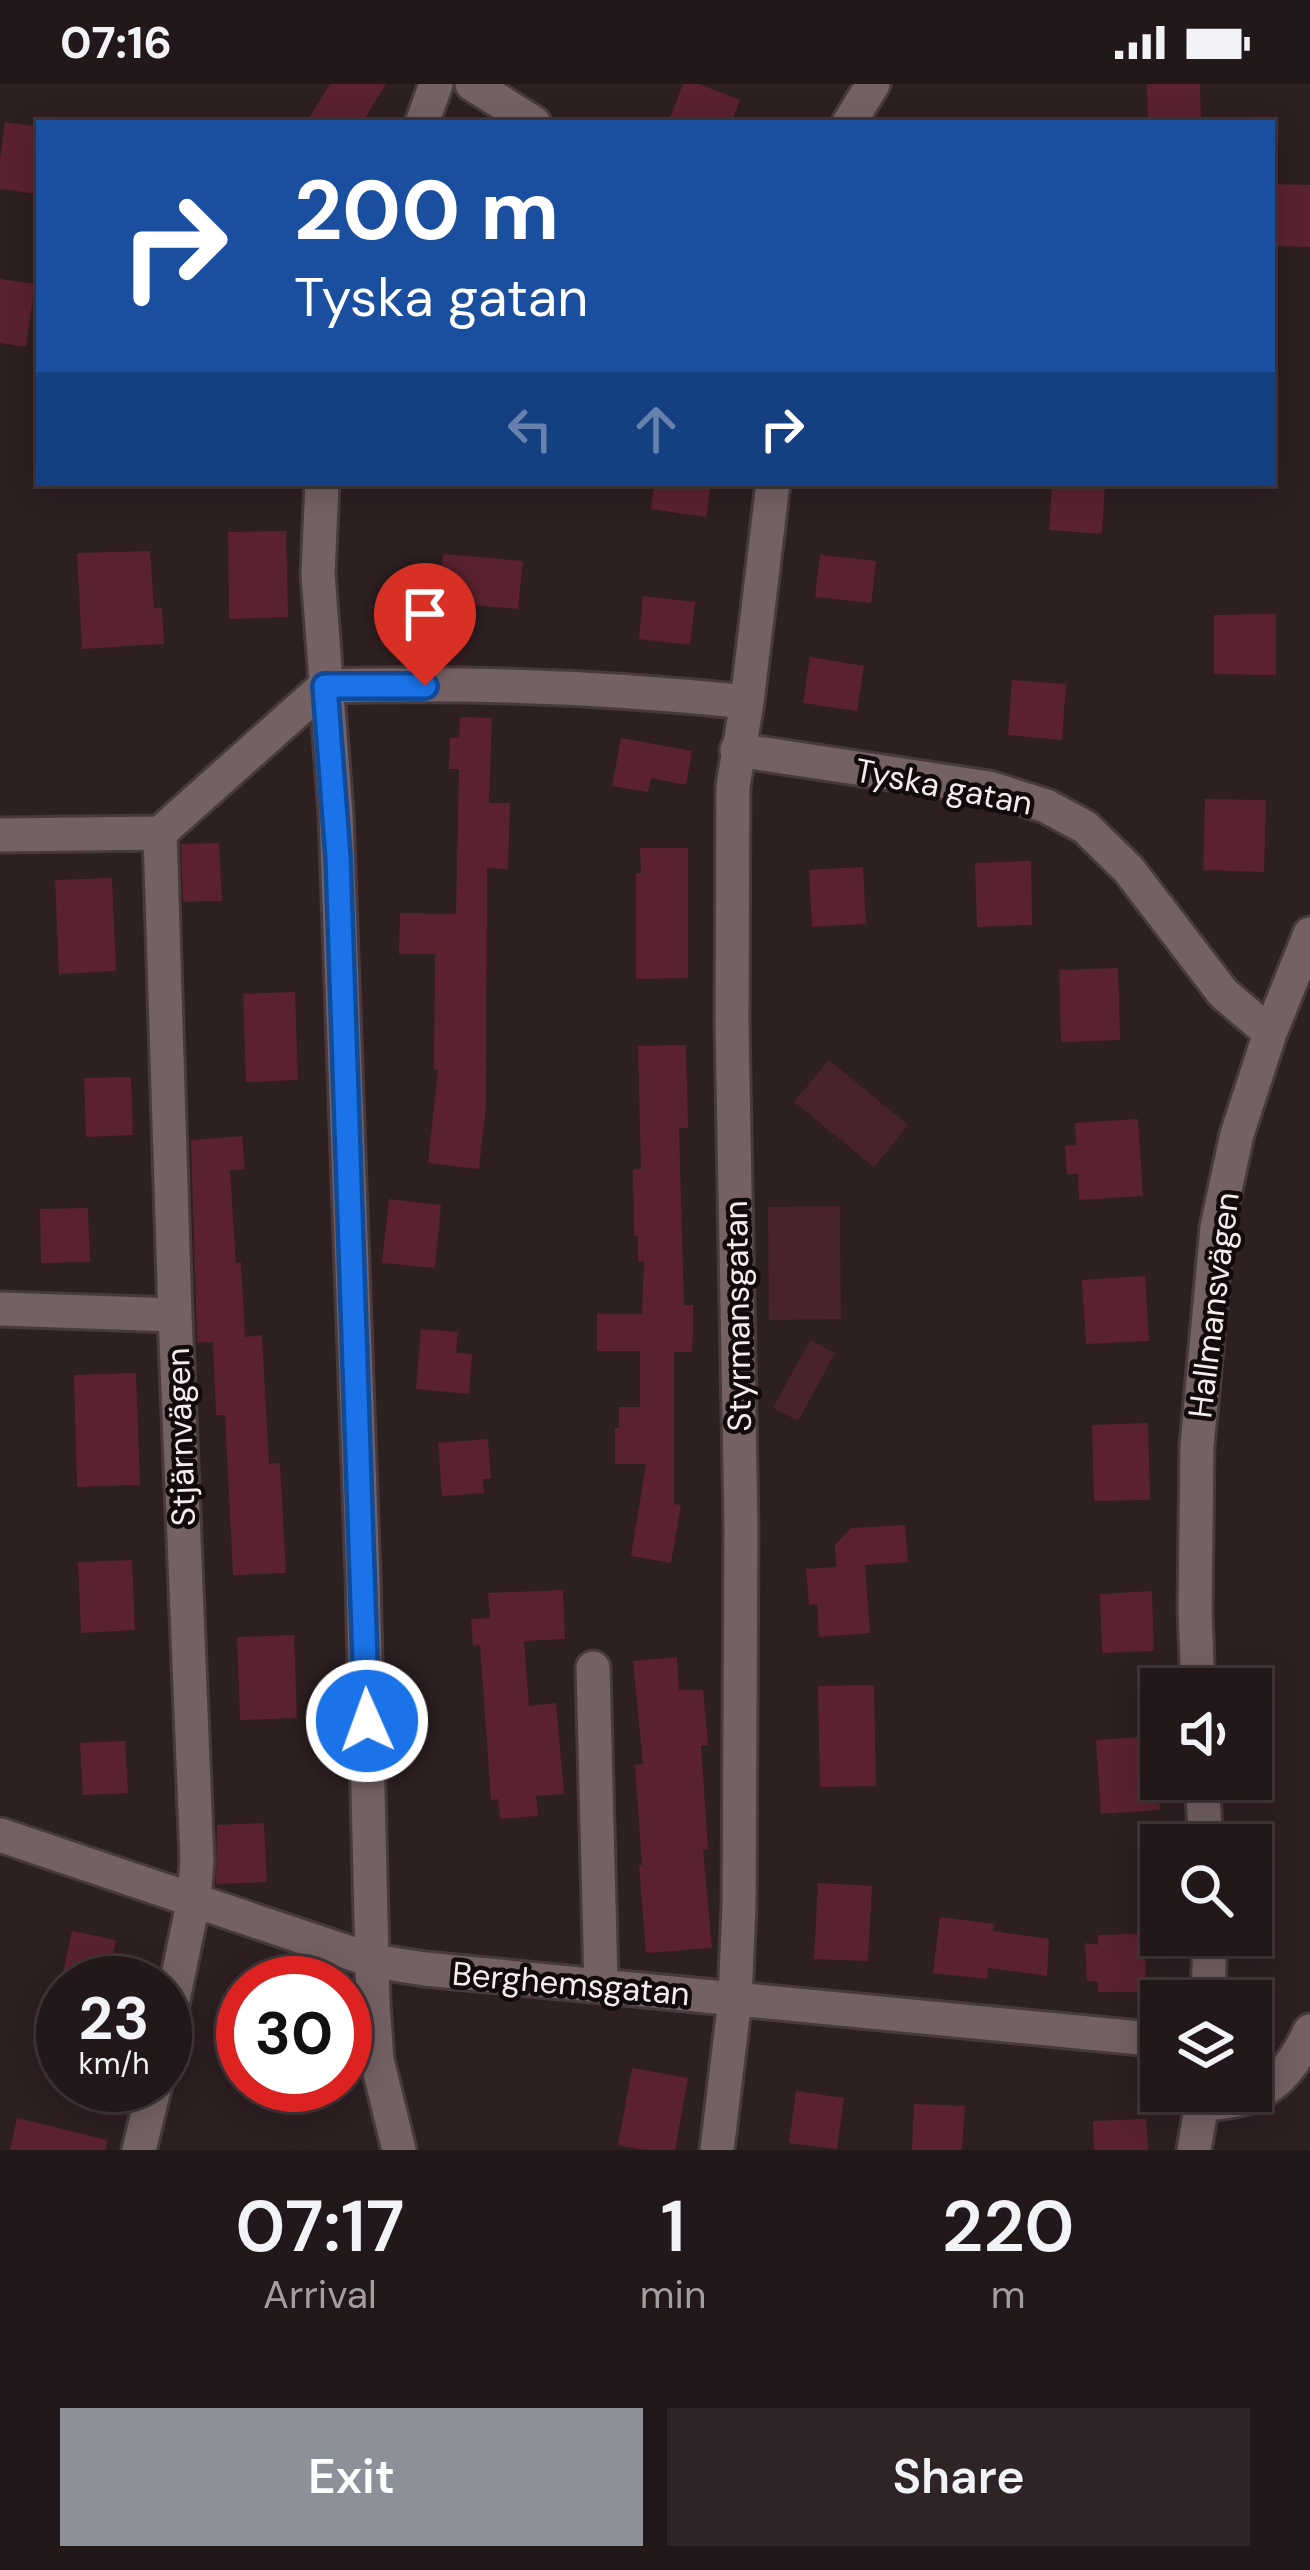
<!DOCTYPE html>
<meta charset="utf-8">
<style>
:root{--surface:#221719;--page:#2e2426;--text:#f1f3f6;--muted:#a29fa2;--line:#3f3638;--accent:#8c9099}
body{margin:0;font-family:"DM Sans",sans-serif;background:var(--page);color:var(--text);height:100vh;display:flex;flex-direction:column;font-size:45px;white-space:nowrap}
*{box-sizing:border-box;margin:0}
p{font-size:39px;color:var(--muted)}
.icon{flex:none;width:66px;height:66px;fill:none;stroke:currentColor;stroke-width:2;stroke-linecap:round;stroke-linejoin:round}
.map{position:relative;height:2066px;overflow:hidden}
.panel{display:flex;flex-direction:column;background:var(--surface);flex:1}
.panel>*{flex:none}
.top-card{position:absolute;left:36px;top:36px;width:1239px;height:366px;border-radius:0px;box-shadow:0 6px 30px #0003,0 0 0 3px var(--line);background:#1a4fa0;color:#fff;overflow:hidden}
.buttons{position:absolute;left:1140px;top:1584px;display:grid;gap:24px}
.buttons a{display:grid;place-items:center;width:132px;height:132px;border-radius:0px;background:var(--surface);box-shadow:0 6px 30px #0003,0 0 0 3px var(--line);font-size:60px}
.speed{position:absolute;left:36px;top:1872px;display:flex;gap:24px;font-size:60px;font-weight:700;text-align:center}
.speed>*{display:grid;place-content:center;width:156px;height:156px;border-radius:50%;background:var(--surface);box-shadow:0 6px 30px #0003,0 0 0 3px var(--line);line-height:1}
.speed small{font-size:30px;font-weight:400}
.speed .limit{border:18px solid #d22;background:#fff;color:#111}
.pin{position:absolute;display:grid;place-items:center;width:102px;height:102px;color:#fff;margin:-123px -51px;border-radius:50% 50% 50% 0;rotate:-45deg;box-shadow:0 0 12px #0007}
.pin .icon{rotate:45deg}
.me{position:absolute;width:132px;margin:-66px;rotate:358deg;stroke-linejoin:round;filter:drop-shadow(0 0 9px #0008)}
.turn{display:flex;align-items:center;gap:42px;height:252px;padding:0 60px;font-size:54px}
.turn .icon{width:156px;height:156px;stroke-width:2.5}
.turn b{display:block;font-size:84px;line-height:102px}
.lanes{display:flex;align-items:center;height:114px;padding:0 60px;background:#0003;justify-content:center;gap:60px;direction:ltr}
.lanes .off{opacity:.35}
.eta{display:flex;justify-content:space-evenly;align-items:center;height:204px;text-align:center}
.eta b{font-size:72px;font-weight:600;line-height:84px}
.cta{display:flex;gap:24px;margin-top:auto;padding:24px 60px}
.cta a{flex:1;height:138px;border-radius:0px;background:var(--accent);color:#fff;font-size:48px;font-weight:600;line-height:138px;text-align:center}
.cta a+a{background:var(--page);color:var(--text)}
.status{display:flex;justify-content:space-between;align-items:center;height:84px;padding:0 60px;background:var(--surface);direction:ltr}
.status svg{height:33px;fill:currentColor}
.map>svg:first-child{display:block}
.green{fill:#48232b}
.building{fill:#5a222f}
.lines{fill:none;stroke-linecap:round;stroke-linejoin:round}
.minor-casing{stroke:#473a3d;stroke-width:39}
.minor{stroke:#746164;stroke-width:33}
.route-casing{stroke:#114b97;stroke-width:30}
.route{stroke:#1a73e8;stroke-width:21}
.labels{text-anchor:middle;stroke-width:9;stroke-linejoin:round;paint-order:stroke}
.street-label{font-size:33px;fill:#f6ebed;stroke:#120b0c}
</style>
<div class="status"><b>07:16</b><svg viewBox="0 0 49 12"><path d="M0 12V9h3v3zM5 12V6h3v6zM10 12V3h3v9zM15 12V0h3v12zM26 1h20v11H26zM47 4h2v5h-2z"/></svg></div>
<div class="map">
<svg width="1310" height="2066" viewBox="0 0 1310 2066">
<rect width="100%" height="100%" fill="#2e1f21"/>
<path class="green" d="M829,976L908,1041L874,1083L794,1018Z
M840,1122L841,1235L769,1236L768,1123Z
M810,1256L835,1269L798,1337L773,1324Z"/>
<path class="building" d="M330,0H386L362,39H306Z
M683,0H699L740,16L731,39H668Z
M1147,0H1200L1201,36L1148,37Z
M5,38L39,43V110L0,105V75Z
M1272,100L1310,101V163L1272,162Z
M0,195L35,200L26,263L0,259Z
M654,399H711L706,433L651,425Z
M1060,399H1105L1102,450L1049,446L1052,403L1060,404Z
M286,447L288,533L229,535L228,448Z
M150,467L154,524H162L164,560L82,565L77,469Z
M443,470L523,477L518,525L438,518Z
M820,471L876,477L871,519L815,513Z
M643,512L695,518L690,561L639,555Z
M1276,530V591L1214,590V531Z
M810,573L864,582L857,627L803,619Z
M1012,596L1066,600L1062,656L1008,651Z
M460,633L492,634L489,719H510L508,785L487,784L486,1021L479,1085L428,1079L438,986H434L435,870H399L400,829L456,830L459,685H449L450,654H459Z
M621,654L692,667L686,701L651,694L648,708L612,702Z
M1205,715L1266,716L1264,788L1203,786Z
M219,759L222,817L183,818L181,760Z
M640,764H688V894L636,895V789H641Z
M1031,777L1032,841L977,843L975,779Z
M863,783L866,840L812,843L809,786Z
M112,794L116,887L59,890L55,796Z
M1118,884L1120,956L1061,958L1059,886Z
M295,908L298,996L246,998L243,910Z
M686,961L688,1044H679L684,1221H693V1250L692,1268H674V1420L681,1421L671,1479L631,1472L646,1380H615V1344H619V1323H640V1267H597V1230H642L644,1177H638V1152H634L633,1086L641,1085L638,962Z
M131,993L133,1051L86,1053L84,994Z
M1138,1035L1143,1112L1079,1116L1078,1090H1067L1065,1062L1076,1061L1075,1039Z
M242,1052L245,1085L230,1086L236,1179L241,1178L245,1253L262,1251L269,1380L280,1379L286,1489L233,1491L225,1331H216L213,1258L197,1259L191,1056Z
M389,1115L441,1121L435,1184L382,1179Z
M88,1124L90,1178L41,1179L40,1125Z
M1145,1192L1149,1257L1086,1260L1082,1196Z
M421,1245L458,1248L456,1269L472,1270L469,1310L416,1305Z
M136,1289L140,1401L77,1403L74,1291Z
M1148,1339L1150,1416L1094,1417L1092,1341Z
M488,1355L491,1395H483L484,1409L442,1412L438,1359Z
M905,1441L908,1478L865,1481L870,1549L819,1553L817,1520L809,1521L806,1485L836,1483L835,1461L851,1444Z
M132,1476L135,1546L81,1549L78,1478Z
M563,1506L565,1555L524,1557L529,1622L556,1619L564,1710L536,1712L538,1732L500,1735L498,1715L491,1716L480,1561L473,1562L471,1535L490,1534L488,1509Z
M1152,1507L1154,1567L1102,1569L1100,1510Z
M294,1551L297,1634L240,1636L237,1553Z
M677,1573L679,1606H703L708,1661H701L708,1765L703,1766L712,1864L646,1869L639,1781H642L635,1681L643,1680L633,1577Z
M874,1601L876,1702L820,1703L818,1602Z
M1154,1652L1160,1726L1101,1730L1096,1656Z
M125,1657L128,1709L83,1711L80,1659Z
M264,1739L267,1798L216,1800L217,1741Z
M818,1799L872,1802L868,1877L814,1875Z
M940,1833L994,1840L993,1847L1049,1855L1047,1892L988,1884L987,1895L933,1889Z
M72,1847L116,1856L107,1899H61Z
M1145,1850L1146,1908H1098V1898L1087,1897L1085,1859L1098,1861V1851Z
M632,1984L688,1994L675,2066H644L618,2061Z
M796,2007L844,2014L837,2065L789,2059Z
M914,2020L965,2022L962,2066H912Z
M17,2034L107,2056L106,2066H10Z
M1146,2035L1148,2066H1094L1093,2037Z"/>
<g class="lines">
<defs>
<path id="minor" d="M472,0L534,39
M422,39L436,0
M849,39L873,0
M322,399L318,490L336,730L363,1494L373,1920L377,1976L399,2066
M737,666L989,704L1046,722L1085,743L1129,786L1223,909L1270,949
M160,749L175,1231L197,1777L194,1815L165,1954
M0,751L160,749L325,602C465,598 607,603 747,618
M0,1225L175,1231
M593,1584L601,1900
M1198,1605L1195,1526L1197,1362L1217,1143L1237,1050L1270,949L1310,850
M1202,1695L1206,1761
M0,1751L374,1877L425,1885L1161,1956
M1208,1917L1210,1851
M1203,2020C1263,2016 1284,2001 1310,1947
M139,2066L155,2001
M717,2066L735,1915L739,1822L741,1443L732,938L733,702L747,618L773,399
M1194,2066L1204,2007"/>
</defs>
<use href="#minor" class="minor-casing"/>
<use href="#minor" class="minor"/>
</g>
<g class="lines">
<defs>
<path id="route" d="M367,1637L338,773L325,602H425"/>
</defs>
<use href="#route" class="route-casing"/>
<use href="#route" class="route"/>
</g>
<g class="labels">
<g class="street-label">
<text transform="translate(944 702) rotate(11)" y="12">Tyska gatan</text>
<text transform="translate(1213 1221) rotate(-83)" y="12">Hallmansvägen</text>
<text transform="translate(737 1232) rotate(-91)" y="12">Styrmansgatan</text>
<text transform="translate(180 1353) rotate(-92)" y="12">Stjärnvägen</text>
<text transform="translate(571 1899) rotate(5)" y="12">Berghemsgatan</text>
</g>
</g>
</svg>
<div class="buttons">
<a><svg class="icon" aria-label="sound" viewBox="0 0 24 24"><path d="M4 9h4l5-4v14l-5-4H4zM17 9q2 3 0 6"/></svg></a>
<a><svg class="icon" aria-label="search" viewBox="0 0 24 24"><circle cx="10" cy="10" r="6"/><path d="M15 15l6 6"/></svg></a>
<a><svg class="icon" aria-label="layers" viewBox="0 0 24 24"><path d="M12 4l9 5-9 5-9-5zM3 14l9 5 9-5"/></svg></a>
</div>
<div class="speed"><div>23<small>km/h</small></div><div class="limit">30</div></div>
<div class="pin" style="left:425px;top:602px;background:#d93025"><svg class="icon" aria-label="arrive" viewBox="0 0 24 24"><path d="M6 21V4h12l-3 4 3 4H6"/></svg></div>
<svg class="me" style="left:367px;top:1637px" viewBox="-20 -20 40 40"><circle r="17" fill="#1a73e8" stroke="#fff" stroke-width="3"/><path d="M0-11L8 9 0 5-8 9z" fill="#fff"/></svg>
<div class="top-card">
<div class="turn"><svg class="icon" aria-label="right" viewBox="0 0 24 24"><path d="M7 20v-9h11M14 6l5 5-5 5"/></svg><div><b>200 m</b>Tyska gatan</div></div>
<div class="lanes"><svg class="icon off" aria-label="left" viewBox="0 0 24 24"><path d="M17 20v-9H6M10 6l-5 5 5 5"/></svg><svg class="icon off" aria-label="ahead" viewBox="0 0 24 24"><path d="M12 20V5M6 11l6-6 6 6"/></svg><svg class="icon" aria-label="right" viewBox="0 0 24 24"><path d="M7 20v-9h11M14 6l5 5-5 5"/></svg></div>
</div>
</div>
<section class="panel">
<div class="eta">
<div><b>07:17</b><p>Arrival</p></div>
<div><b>1</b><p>min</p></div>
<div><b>220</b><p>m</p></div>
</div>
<div class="cta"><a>Exit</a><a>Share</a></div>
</section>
